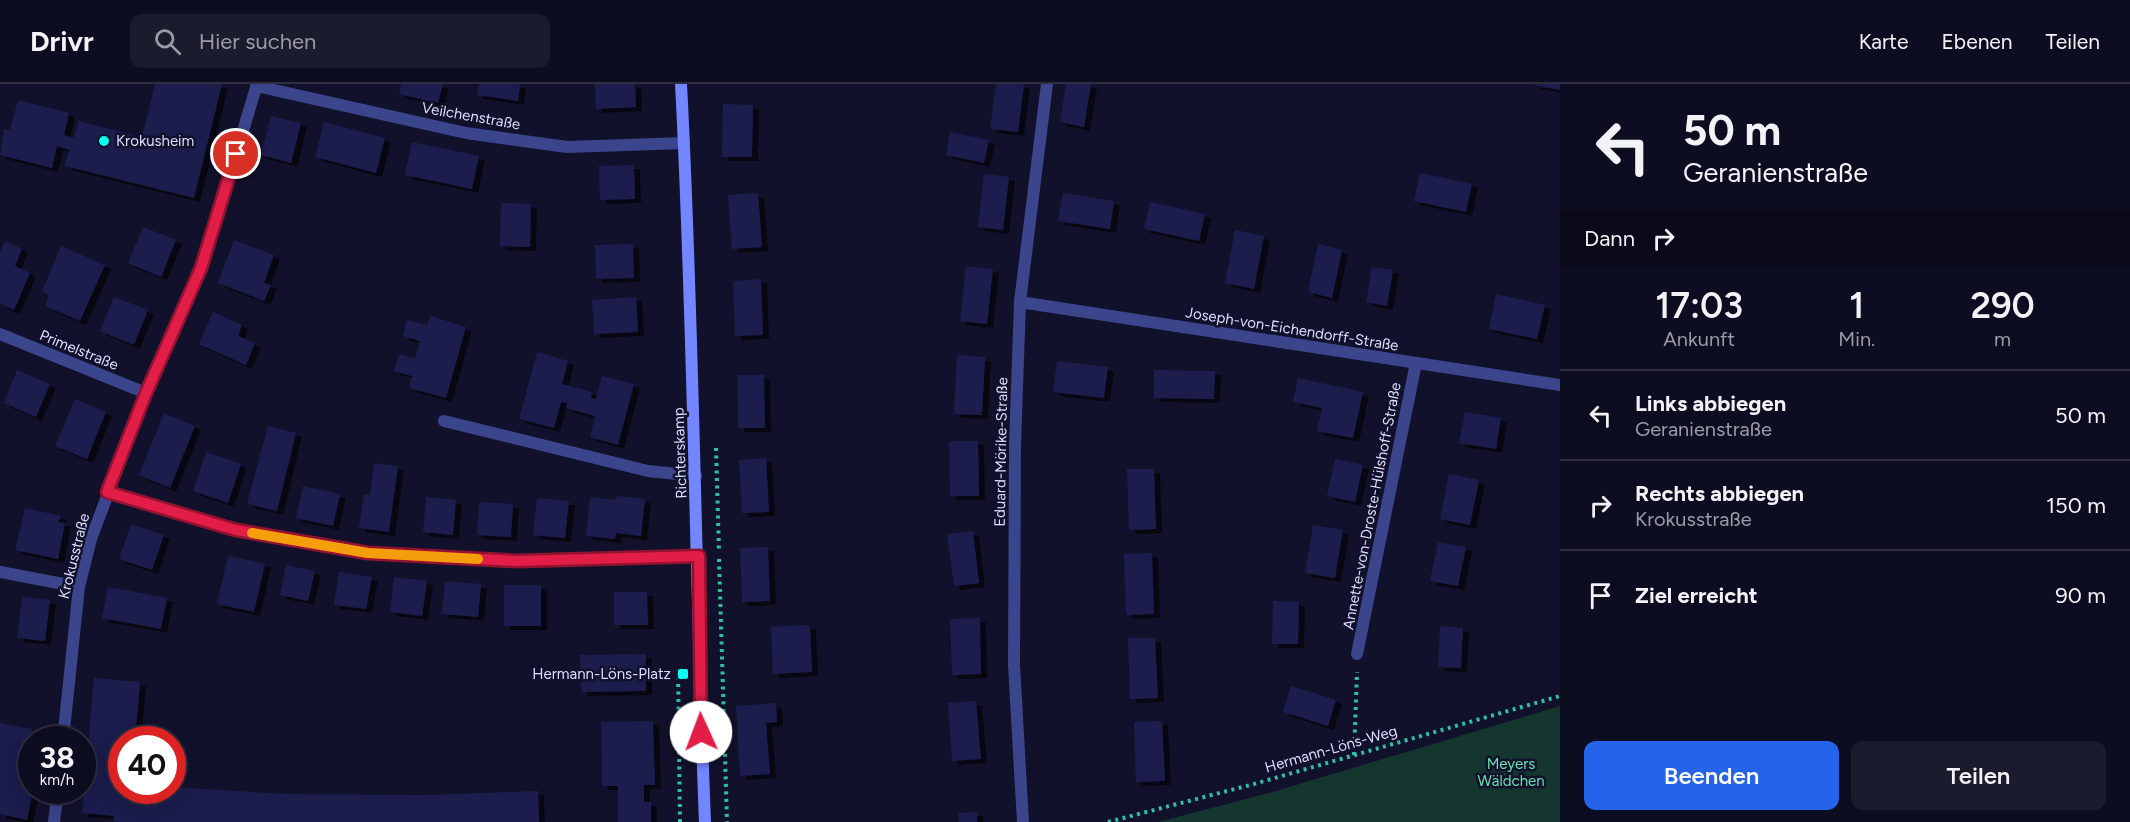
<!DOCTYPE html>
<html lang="de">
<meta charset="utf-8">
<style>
:root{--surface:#0d0d21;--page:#1b1b2e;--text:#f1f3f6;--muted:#9a9ca5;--line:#2d2d3f;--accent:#2563eb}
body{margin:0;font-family:Figtree,sans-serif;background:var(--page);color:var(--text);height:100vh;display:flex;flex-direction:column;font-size:22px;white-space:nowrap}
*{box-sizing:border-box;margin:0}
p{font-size:20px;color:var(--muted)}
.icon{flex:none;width:33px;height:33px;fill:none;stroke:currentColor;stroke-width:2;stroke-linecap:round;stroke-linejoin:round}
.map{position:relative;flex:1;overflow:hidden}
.drawer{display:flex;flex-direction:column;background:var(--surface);width:570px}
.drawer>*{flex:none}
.hud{background:#0d0d21;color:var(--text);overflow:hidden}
.speed{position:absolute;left:18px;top:642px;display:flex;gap:12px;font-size:30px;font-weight:700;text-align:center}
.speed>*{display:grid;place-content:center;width:78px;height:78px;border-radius:50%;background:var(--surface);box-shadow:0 6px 24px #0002,0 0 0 2px var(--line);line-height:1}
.speed small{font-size:15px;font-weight:400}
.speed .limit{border:9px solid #d22;background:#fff;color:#111}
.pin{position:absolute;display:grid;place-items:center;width:51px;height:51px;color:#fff;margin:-26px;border:3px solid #fff;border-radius:50%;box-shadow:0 2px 6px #0007}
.me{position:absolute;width:66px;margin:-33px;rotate:358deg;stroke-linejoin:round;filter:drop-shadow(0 0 4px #0008)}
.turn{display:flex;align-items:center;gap:21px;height:126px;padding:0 24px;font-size:27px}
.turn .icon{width:78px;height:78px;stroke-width:2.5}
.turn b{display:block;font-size:42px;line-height:51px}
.then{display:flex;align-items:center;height:57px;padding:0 24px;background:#0003;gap:12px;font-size:22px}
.eta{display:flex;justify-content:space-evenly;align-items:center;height:102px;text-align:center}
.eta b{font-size:36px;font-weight:600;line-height:42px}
.primary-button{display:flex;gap:12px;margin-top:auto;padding:12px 24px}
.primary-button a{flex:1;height:69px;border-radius:12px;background:var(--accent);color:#fff;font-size:24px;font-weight:600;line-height:69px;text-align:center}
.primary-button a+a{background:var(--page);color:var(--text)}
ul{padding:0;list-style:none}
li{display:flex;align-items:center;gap:18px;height:90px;padding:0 24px;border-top:2px solid var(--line)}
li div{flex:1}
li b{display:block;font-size:22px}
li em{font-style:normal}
header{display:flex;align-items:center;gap:36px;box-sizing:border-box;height:84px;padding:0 30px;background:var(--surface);border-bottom:2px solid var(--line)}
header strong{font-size:28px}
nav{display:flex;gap:33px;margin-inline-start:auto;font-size:21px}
.search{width:420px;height:54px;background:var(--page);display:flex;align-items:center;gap:15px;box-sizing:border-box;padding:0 21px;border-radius:12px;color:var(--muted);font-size:22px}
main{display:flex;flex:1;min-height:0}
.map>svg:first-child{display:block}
.green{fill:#14362f}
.building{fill:#1e1c4d;filter:url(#shadow)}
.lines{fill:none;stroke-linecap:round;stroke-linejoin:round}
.path{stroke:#2ec1a0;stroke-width:4;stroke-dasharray:3 4.5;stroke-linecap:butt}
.lane{stroke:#3b458c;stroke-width:12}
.street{stroke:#3b458c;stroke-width:12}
.secondary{stroke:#7385ff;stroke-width:12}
.route-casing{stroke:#92132f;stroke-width:15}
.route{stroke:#e11d48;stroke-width:10}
.slow{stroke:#f59e0b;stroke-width:10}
.poi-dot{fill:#08fff0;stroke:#11112c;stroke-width:2}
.labels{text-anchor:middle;stroke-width:5;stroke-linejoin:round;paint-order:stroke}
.street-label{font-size:15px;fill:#dcddff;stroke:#11112c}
.poi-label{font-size:15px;fill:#dcddff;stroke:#11112c;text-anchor:start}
.park-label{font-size:15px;fill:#63e3af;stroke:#11112c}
</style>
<header>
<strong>Drivr</strong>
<div class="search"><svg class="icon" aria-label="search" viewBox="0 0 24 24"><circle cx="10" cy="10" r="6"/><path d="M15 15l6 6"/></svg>Hier suchen</div>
<nav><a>Karte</a><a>Ebenen</a><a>Teilen</a></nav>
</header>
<main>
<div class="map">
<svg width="1560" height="738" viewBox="0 0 1560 738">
<defs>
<filter id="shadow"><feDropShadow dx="6" dy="4" stdDeviation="0" flood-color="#0009"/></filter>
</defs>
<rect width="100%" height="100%" fill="#11112c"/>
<path class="green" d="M1560,622V738H1158L1269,709Z"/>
<path class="building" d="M155,0H222L194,114L65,82L69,66L57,62L52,84L0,71L4,45L10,46L18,16L69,29L64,51L74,54L78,37L142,53Z
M401,0H443L438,19L399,10Z
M479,0H520L518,17L477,11Z
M595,0H635L636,23L596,25Z
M996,0H1024L1018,48L990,45Z
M1066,0H1091L1084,43L1060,38Z
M1534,0H1560V6L1534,1Z
M723,20L753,21L752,73H722Z
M271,32L301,39L291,79L261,71Z
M324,38L385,54L376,89L315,73Z
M950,48L989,56L984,79L946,71Z
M412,58L479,72L472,105L405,91Z
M634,81L635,115L600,116L599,82Z
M1420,89L1472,100L1466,128L1414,117Z
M984,90L1009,93L1003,146L978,143Z
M758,109L762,163L732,165L728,111Z
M1063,109L1114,117L1110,145L1058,137Z
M1150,118L1205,130L1199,157L1144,145Z
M501,119L531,120L530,163L500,162Z
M143,143L176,156L161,193L128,179Z
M1235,146L1264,152L1254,205L1225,199Z
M234,156L274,171L264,199L271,201L264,217L218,199Z
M5,157L22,165L15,182L30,189L14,226L0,220V168Z
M633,160L634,194L596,195L595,161Z
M1318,160L1342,166L1332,214L1308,208Z
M61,162L105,181L80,237L45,222L49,211L42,207Z
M966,182L993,185L987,240L960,237Z
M1372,183L1393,186L1387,222L1366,218Z
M761,195L763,251L735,252L733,197Z
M1496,210L1545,221L1537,255L1489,245Z
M114,213L148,226L134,261L100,247Z
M636,213L638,248L594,250L592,216Z
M213,228L242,241L238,252L255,259L246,281L199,260Z
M430,232L466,243L446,314L409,304L412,292L394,287L399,270L415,275L420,257L403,252L407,236L427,241Z
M537,268L568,277L562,300L592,308L591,314L596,315L602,292L634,300L618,361L590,353L595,332L566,324L567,319L561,318L554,344L519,335Z
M957,271L985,273L982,331L954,330Z
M1057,277L1108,283L1104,314L1053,308Z
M17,286L50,300L36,333L4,319Z
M1154,286L1215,287L1214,315L1154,314Z
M737,291H764L765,344H738Z
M1298,294L1363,308L1353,354L1317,347L1322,324L1293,318Z
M75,315L106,328L87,375L55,362Z
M1465,328L1501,334L1496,365L1459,359Z
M164,329L195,342L170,404L139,391Z
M268,342L296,349L277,427L247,420Z
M949,357H978L979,412H950Z
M206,368L241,380L228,419L193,407Z
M766,374L769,428L742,429L739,376Z
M1335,375L1363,381L1355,418L1327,412Z
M374,379L398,382L389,448L359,444L364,410L370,411Z
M1127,385H1154L1156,445L1129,446Z
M1449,390L1479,396L1470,441L1440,435Z
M303,402L340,410L333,442L296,434Z
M617,412L645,415L641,452L616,449L615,455L586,452L590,413L616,416Z
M426,413L456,416L453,451L423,448Z
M537,414L569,417L565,454L533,451Z
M479,418L513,420L511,453L477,451Z
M25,424L61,432L58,438L65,439L58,475L15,466Z
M131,440L164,451L152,486L119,475Z
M1313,441L1343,446L1335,494L1305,489Z
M973,447L979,499L954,502L947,450Z
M1438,458L1466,463L1458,502L1430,497Z
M768,463L770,517L742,518L740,464Z
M1152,469L1154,530L1126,531L1124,470Z
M228,472L265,480L254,528L217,520Z
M286,481L315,487L308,517L280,511Z
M339,488L372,493L366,525L334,521Z
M394,493L427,497L422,532L390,528Z
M445,497L481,500L478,533L442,530Z
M504,501H541V542H504Z
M108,503L167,514L161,545L102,534Z
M614,508H647L648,541H614Z
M22,513L50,516L45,557L17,554Z
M1273,517L1299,518L1298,560H1272Z
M980,534L981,590L952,591L950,535Z
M810,541L812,588L773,590L771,543Z
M1440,542L1463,544L1461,584L1438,583Z
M1128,554H1155L1158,614L1130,615Z
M646,570V607L581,608L580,571Z
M94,594L140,598L135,656H122V706H172V703L283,710L429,711L538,707L539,738H121L113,737L114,732L82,729Z
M1291,602L1336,616L1328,642L1283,628Z
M976,617L981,675L952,677L948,619Z
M776,619L777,638L766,639L770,690L740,692L736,622Z
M653,637L655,701H644V718H651V738H618V702H602L601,638Z
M1162,637L1165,697L1136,698L1134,638Z
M0,639L32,645L25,681L32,682L33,706L27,736L0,730Z
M977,728V738H959L958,729Z"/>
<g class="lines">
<path class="path" d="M716,364L719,467
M719,475L727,738
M678,585L680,738
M1354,671L1357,588
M1108,738L1254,700L1560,612"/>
<path class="lane" d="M444,337L648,387L696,392"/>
<path class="street" d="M256,2L466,49L567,63L684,59
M1020,218L1560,301
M0,250L146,309
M107,408L236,446L368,469L517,477L699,472
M0,488L79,503
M1357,570L1416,279
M63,656L79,503L91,455L146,309L202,184L257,0
M54,738L58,706
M1023,738L1014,581L1015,361L1020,218L1047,0"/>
<path class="secondary" d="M681,0C694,246 695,492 705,738"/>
</g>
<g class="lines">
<defs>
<path id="route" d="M236,70L201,184L146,309L107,408L236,446L368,469L517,477L699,472L701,648"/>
</defs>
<use href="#route" class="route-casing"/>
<use href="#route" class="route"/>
<path class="slow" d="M252,449L368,469L478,475"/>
</g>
<g class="poi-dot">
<circle cx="104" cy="57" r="6"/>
<rect x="677" y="584" width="12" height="12" rx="3"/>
</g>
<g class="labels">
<g class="street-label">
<text transform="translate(471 32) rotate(10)" y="5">Veilchenstraße</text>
<text transform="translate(1292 245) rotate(9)" y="5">Joseph-von-Eichendorff-Straße</text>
<text transform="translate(79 266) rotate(22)" y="5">Primelstraße</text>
<text transform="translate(1001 368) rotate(-89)" y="5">Eduard-Mörike-Straße</text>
<text transform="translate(680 369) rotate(-92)" y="5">Richterskamp</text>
<text transform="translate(1372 422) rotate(-79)" y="5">Annette-von-Droste-Hülshoff-Straße</text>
<text transform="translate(74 472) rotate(-76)" y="5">Krokusstraße</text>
<text transform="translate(1331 665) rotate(-16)" y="5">Hermann-Löns-Weg</text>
</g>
<g class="poi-label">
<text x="116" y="62">Krokusheim</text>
<text x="671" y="595" text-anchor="end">Hermann-Löns-Platz</text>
</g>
<g class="park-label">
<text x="1511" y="685">Meyers<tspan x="1511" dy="17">Wäldchen</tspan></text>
</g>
</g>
</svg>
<div class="speed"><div>38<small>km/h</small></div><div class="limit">40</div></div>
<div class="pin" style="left:236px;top:70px;background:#d93025"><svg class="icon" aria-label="arrive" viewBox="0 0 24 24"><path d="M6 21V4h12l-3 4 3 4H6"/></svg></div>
<svg class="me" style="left:701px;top:648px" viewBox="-20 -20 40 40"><circle r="19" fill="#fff"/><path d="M0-13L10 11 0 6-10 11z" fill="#e11d48"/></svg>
</div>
<section class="drawer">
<div class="hud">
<div class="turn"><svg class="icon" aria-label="left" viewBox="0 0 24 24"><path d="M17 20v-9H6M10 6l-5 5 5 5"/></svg><div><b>50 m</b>Geranienstraße</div></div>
<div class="then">Dann<svg class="icon" aria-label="right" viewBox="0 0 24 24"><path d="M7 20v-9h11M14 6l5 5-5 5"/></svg></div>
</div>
<div class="eta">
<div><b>17:03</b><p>Ankunft</p></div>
<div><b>1</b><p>Min.</p></div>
<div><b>290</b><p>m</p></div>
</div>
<ul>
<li><svg class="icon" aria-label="left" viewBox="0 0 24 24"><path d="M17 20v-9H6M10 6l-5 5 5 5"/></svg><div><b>Links abbiegen</b><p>Geranienstraße</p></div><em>50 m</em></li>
<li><svg class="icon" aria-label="right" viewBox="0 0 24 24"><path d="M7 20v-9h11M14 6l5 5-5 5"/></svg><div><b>Rechts abbiegen</b><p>Krokusstraße</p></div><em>150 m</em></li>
<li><svg class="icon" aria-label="arrive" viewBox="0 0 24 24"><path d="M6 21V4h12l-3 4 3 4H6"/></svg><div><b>Ziel erreicht</b></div><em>90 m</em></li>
</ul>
<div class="primary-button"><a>Beenden</a><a>Teilen</a></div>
</section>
</main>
